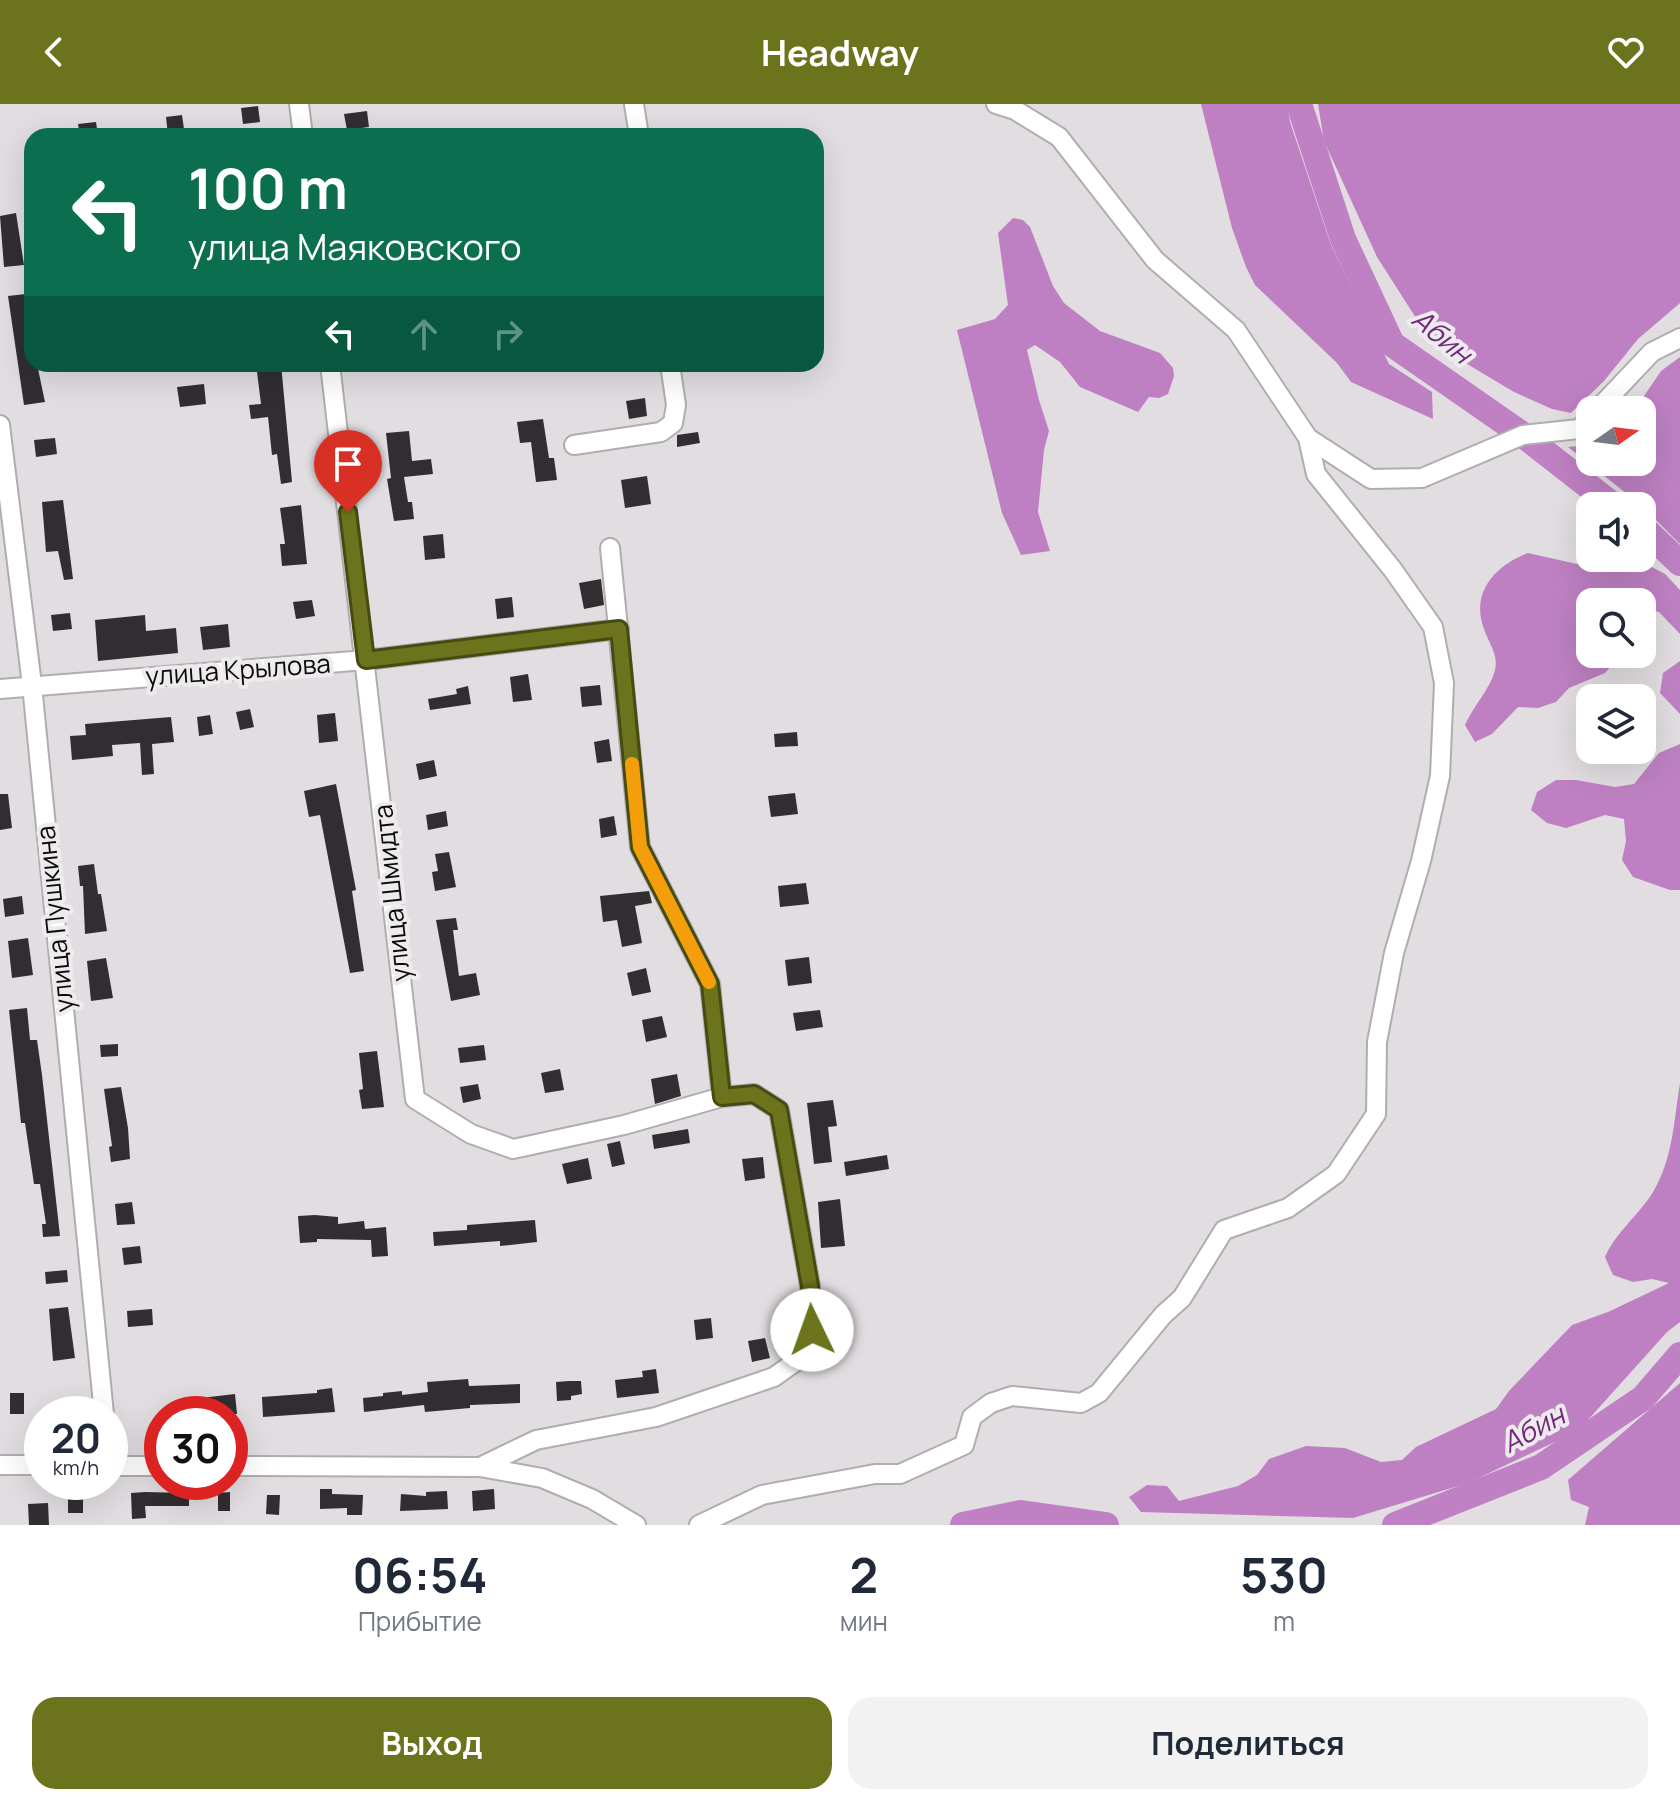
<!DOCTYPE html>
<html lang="ru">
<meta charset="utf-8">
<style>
:root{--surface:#fff;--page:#f2f2f3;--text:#1f2937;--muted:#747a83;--accent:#6b741c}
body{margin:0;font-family:Manrope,sans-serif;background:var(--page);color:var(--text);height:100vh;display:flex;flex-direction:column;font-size:30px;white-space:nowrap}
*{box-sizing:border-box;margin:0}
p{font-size:26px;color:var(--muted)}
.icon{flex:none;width:44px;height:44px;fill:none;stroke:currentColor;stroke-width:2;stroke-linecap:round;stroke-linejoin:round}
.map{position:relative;height:1421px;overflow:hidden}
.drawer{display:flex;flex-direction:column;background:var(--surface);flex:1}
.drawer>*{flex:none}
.hud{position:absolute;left:24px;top:24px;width:800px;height:244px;border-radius:24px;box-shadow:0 8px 32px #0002;background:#0b6e4f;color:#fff;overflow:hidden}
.needle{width:52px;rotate:76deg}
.buttons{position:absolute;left:1576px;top:292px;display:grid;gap:16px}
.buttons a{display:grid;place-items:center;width:80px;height:80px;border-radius:16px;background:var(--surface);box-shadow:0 8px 32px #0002;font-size:40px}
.speed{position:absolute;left:24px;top:1292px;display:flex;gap:16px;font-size:40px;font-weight:700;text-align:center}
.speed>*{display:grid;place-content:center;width:104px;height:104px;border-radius:50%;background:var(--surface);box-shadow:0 8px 32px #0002;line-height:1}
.speed small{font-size:20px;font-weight:400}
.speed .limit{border:12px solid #d22;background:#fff;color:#111}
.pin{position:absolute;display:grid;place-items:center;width:68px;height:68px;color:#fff;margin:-82px -34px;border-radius:50% 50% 50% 0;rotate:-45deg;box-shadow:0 0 8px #0007}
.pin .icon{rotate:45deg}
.me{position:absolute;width:88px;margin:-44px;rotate:357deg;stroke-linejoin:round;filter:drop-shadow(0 0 6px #0008)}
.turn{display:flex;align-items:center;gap:28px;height:168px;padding:0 32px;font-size:36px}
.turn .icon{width:104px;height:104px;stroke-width:2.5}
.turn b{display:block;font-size:56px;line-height:68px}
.lanes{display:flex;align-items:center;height:76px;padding:0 32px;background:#0003;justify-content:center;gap:40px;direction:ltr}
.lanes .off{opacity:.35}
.eta{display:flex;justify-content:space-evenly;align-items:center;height:136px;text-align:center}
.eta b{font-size:48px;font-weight:700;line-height:56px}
.cta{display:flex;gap:16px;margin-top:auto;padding:16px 32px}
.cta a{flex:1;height:92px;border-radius:24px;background:var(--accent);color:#fff;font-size:32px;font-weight:700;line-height:92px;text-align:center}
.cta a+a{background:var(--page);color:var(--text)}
header{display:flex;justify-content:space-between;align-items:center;height:104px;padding:0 32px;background:var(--accent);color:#fff;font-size:36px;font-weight:700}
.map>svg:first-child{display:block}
.forest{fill:#be80c2}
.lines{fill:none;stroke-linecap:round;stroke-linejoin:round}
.river{stroke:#bf81c3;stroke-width:26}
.building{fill:#312e31}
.minor-casing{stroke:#b0adb0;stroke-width:22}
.minor{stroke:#fff;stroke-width:18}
.route-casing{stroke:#464b12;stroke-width:20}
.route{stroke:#6b741c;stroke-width:14}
.slow{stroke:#f59e0b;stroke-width:14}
.labels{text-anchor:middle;stroke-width:8;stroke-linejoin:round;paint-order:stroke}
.street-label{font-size:26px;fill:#0c0b0c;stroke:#eeebee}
.water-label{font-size:28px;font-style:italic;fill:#732979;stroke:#eeebee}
</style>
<header><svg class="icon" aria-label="back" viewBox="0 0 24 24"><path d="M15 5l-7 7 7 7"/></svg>Headway<svg class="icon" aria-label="heart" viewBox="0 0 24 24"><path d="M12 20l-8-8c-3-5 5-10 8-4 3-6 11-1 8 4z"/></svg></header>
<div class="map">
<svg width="1680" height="1421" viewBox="0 0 1680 1421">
<rect width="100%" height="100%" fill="#e1dde1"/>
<path class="forest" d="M1201,0H1287L1290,18L1331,141L1389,260L1432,288L1433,315L1351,278L1337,259L1255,181L1246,163L1232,124Z
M1318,0H1680V199L1638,235L1604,277L1571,309L1552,305L1514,288L1432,239L1377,153L1324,37Z
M1013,114L1023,116L1030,123L1053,182L1064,199L1100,227L1160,249L1173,264L1174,272L1168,290L1159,294L1149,293L1138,308L1080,283L1060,258L1035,241L1027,246L1039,296L1049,327L1044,346L1038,408L1050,447L1021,451L1002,409L957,226L995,215L1008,201L998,129Z
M1680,253V440L1642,402L1568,343L1590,341V358H1642V306H1636L1638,301L1661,267Z
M1528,449L1608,467L1628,462L1648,461L1665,470L1680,486V530L1659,508L1642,504V498H1590V550H1622L1605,569L1569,584L1556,598L1538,604L1518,603L1492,630L1475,638L1465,621C1473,602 1491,584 1495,566C1499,551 1488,538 1484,525C1470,488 1496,461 1528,449Z
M1680,557V610L1660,589L1663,569Z
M1680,640V786H1670L1633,773L1622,756L1626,737L1624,715L1605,711L1566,724L1547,719L1531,706L1537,688L1556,676H1576L1615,683L1634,680L1659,649Z
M1680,979V1218L1667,1228L1578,1327L1468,1379L1353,1414L1141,1408L1129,1393L1147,1381L1167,1382L1179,1397L1238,1382L1257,1371L1269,1355L1306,1342L1345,1344L1381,1358L1402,1356L1416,1343L1496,1305L1509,1287L1572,1221L1608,1208L1669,1179L1652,1175L1633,1178L1613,1171L1605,1153C1616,1128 1638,1112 1653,1088C1673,1055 1674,1016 1680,979Z
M1680,1279V1421H1585L1589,1403L1571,1396L1568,1376Z"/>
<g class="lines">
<path class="river" d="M1299,0L1343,135L1392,240L1523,331L1614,402
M1642,423L1680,459
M963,1421L1021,1409L1106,1421
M1395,1421L1541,1363L1643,1294L1680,1251"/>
</g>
<path class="building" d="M258,2L260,18L243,20L241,4Z
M367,7L369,23L347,26L344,10Z
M182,11L185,32H168L166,13Z
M96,18L98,32H80L78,20Z
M16,109L24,161L4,163L0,112Z
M26,190L29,223H32V260H37L45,298L24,301L8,192Z
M256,260H281L292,378L281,380L277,350L272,351L268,313L251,315L249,301L261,300Z
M204,280L206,300L180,303L177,283Z
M645,294L647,312L629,315L626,297Z
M543,315L549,354H554L557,376L536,378L531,338L520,339L517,318Z
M409,327L412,357L431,355L433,370L404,373L408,398H412L414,415L394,417L387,375L391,374L386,329Z
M698,328L700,339L677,343V331Z
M55,334L57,350L36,353L34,336Z
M647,372L651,400L625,404L621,376Z
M63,396L73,475L64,476L58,447L46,448L42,398Z
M301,401L307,460L282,462L280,440H285L280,404Z
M443,430L445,454L425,456L423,432Z
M601,475L604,501L584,505L579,479Z
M512,493L514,513L497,515L495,495Z
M312,496L315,512L296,515L293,498Z
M70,509L72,525L53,527L51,511Z
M145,511L146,527L176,524L178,549L98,557L95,516Z
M228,520L230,543L203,546L200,523Z
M528,570L532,596L513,598L510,573Z
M600,581L602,601L582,603L580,583Z
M468,582L471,600L430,606L428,595L457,590L456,585Z
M250,605L254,623L240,626L236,608Z
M335,609L338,637L319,639L317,611Z
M210,611L213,630L199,632L197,613Z
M171,613L174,638L152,640L154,670L142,671L140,639L112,641L113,652L72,656L70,632L86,631L85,620Z
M797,628L798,642L775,643L774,630Z
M609,635L612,657L597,659L594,638Z
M434,656L437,672L419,676L416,660Z
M336,680L356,786L352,787L364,867L350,869L320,711L309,713L304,687Z
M795,689L798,710L771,713L768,692Z
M0,690H8L12,724L0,726Z
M446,707L448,722L428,726L426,711Z
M614,712L617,731L601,734L599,715Z
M449,748L456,783L435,787L432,768L438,767L435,750Z
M94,760L98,790H101L107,827L85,830L83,782H80L78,762Z
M806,779L809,800L780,803L778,782Z
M649,787L652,799L635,802L642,839L622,843L617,816L603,818L600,792Z
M22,792L24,810L5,813L3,795Z
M456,814L458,826H453L459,872L476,869L480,891L451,897L436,816Z
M28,834L33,871L12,874L8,837Z
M809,853L812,879L788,882L785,856Z
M106,854L113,894L91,897L87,857Z
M646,864L651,888L632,892L627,869Z
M27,904L30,936H37L42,971L60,1132L43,1133L42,1120H46L40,1080H34L25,1019H21L9,906Z
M820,906L823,923L796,927L793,909Z
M662,912L667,933L646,938L642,916Z
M118,940V952L101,953L100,941Z
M484,941L486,956L460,959L458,944Z
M377,947L384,1003L362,1005L359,986L363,985L359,949Z
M560,965L564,986L545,989L541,969Z
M677,970L681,992L655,1000L651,975Z
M478,980L481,995L463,999L460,983Z
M121,983L128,1024L130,1055L111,1058L109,1043L112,1042L104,985Z
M833,996L837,1022L828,1023L832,1058L814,1060L807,999Z
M688,1025L690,1039L654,1045L652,1031Z
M620,1037L625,1060L612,1063L607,1040Z
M887,1051L889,1065L846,1072L844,1058Z
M763,1053L765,1074L745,1077L742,1055Z
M588,1054L592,1075L567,1080L562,1060Z
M840,1095L845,1142L821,1144L818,1098Z
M132,1098L135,1120L117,1121L115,1100Z
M315,1111L338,1113V1120L364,1117L365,1125L386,1123L388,1152L372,1153L371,1136L317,1135V1138L300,1139L298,1112Z
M535,1116L537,1138L500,1142V1137L434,1142L433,1128L467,1126V1121Z
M140,1142L142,1159L124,1161L122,1144Z
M67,1166L68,1178L46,1180L45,1168Z
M68,1203L75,1254L53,1257L49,1205Z
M152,1205L153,1221L128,1223L127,1207Z
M711,1214L713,1234L696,1236L694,1216Z
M765,1234L770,1254L752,1258L748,1237Z
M656,1265L659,1289L617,1294L615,1276L643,1273L642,1267Z
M468,1275L469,1282L520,1280V1299L470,1301V1304L425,1308L424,1301L364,1308L363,1294L383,1292V1289L402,1287V1291L428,1288L427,1278Z
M569,1277H581L582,1290L571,1292V1296L557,1297L556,1278Z
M332,1284L335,1308L263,1313L262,1293L317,1289V1286Z
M10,1289H24V1310H10Z
M235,1290L237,1310H185L184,1296Z
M320,1385H332V1390L363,1391L362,1411H347V1404L320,1405Z
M494,1385L495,1405L473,1407L472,1387Z
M447,1387L448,1405L400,1407L401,1390L426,1392V1388Z
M145,1388L189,1389V1402H145L146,1414L132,1415L131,1389Z
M230,1388V1407H218V1389Z
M68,1389H83V1409H68Z
M267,1391H280L279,1411L266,1410Z
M48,1399L49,1421H29L28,1400Z"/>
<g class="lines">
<defs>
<path id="minor" d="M299,0L303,32
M634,0L639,32
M996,0L1015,6L1059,33L1155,156L1236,226L1308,334L1371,375L1422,374L1523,331L1579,325L1590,314
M1597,306L1652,248L1680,234
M0,321L32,581L104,1310
M574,341L661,328L673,319L676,301L670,260
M610,444L640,743L710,880L722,993
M0,585L366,556L619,525
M0,1361H42
M110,1362H162
M230,1362L480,1363L536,1336L656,1313L774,1273L806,1250L812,1226L810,1182L779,1006L754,990L722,993L624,1021L513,1045L471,1030L415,995L330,260
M480,1363L542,1374L592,1395L636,1421
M699,1421L762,1391L875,1370H900L964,1341L972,1313L991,1299L1012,1292L1081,1299L1099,1289L1163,1211L1182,1194L1224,1126L1288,1104L1336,1070L1376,1010L1377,938L1394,849L1421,757L1440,672L1444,579L1433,523L1393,466L1316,370L1308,334"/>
</defs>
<use href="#minor" class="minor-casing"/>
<use href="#minor" class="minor"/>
</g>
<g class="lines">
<defs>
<path id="route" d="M348,408L366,556L619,525L640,743L710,880L722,993L754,990L779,1006L810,1182L812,1226"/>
</defs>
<use href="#route" class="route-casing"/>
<use href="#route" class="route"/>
<path class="slow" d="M632,660L640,743L709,878"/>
</g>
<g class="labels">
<g class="street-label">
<text transform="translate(238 566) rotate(-4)" y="9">улица Крылова</text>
<text transform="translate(392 789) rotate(-96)" y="9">улица Шмидта</text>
<text transform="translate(55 815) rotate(-96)" y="9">улица Пушкина</text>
</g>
<g class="water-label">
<text transform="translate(1442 232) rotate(40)" y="10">Абин</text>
<text transform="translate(1533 1325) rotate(-29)" y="10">Абин</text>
</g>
</g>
</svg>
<div class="buttons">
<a><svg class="needle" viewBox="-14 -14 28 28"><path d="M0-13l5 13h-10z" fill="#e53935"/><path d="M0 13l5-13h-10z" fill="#747a83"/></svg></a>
<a><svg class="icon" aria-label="sound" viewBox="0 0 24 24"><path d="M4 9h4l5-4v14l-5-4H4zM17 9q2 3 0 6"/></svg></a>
<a><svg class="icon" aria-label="search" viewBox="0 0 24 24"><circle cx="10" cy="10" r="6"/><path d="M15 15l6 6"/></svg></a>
<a><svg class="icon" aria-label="layers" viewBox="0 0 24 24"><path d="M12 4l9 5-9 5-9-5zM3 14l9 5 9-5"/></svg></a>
</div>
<div class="speed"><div>20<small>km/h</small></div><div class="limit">30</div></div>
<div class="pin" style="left:348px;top:408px;background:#d93025"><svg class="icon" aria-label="arrive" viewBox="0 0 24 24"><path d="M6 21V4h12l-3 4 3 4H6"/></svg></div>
<svg class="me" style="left:812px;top:1226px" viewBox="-20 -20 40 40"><circle r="19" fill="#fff"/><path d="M0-13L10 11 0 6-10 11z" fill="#6b741c"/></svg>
<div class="hud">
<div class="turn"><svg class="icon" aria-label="left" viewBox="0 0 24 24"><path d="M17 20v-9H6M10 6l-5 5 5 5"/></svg><div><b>100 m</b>улица Маяковского</div></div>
<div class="lanes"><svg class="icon" aria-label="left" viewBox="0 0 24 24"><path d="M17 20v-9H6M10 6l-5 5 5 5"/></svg><svg class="icon off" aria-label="ahead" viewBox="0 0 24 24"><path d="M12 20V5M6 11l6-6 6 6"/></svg><svg class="icon off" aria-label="right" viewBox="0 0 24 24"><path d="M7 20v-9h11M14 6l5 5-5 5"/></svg></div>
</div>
</div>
<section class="drawer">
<div class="eta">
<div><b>06:54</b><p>Прибытие</p></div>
<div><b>2</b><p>мин</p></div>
<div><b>530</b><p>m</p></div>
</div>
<div class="cta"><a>Выход</a><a>Поделиться</a></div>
</section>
